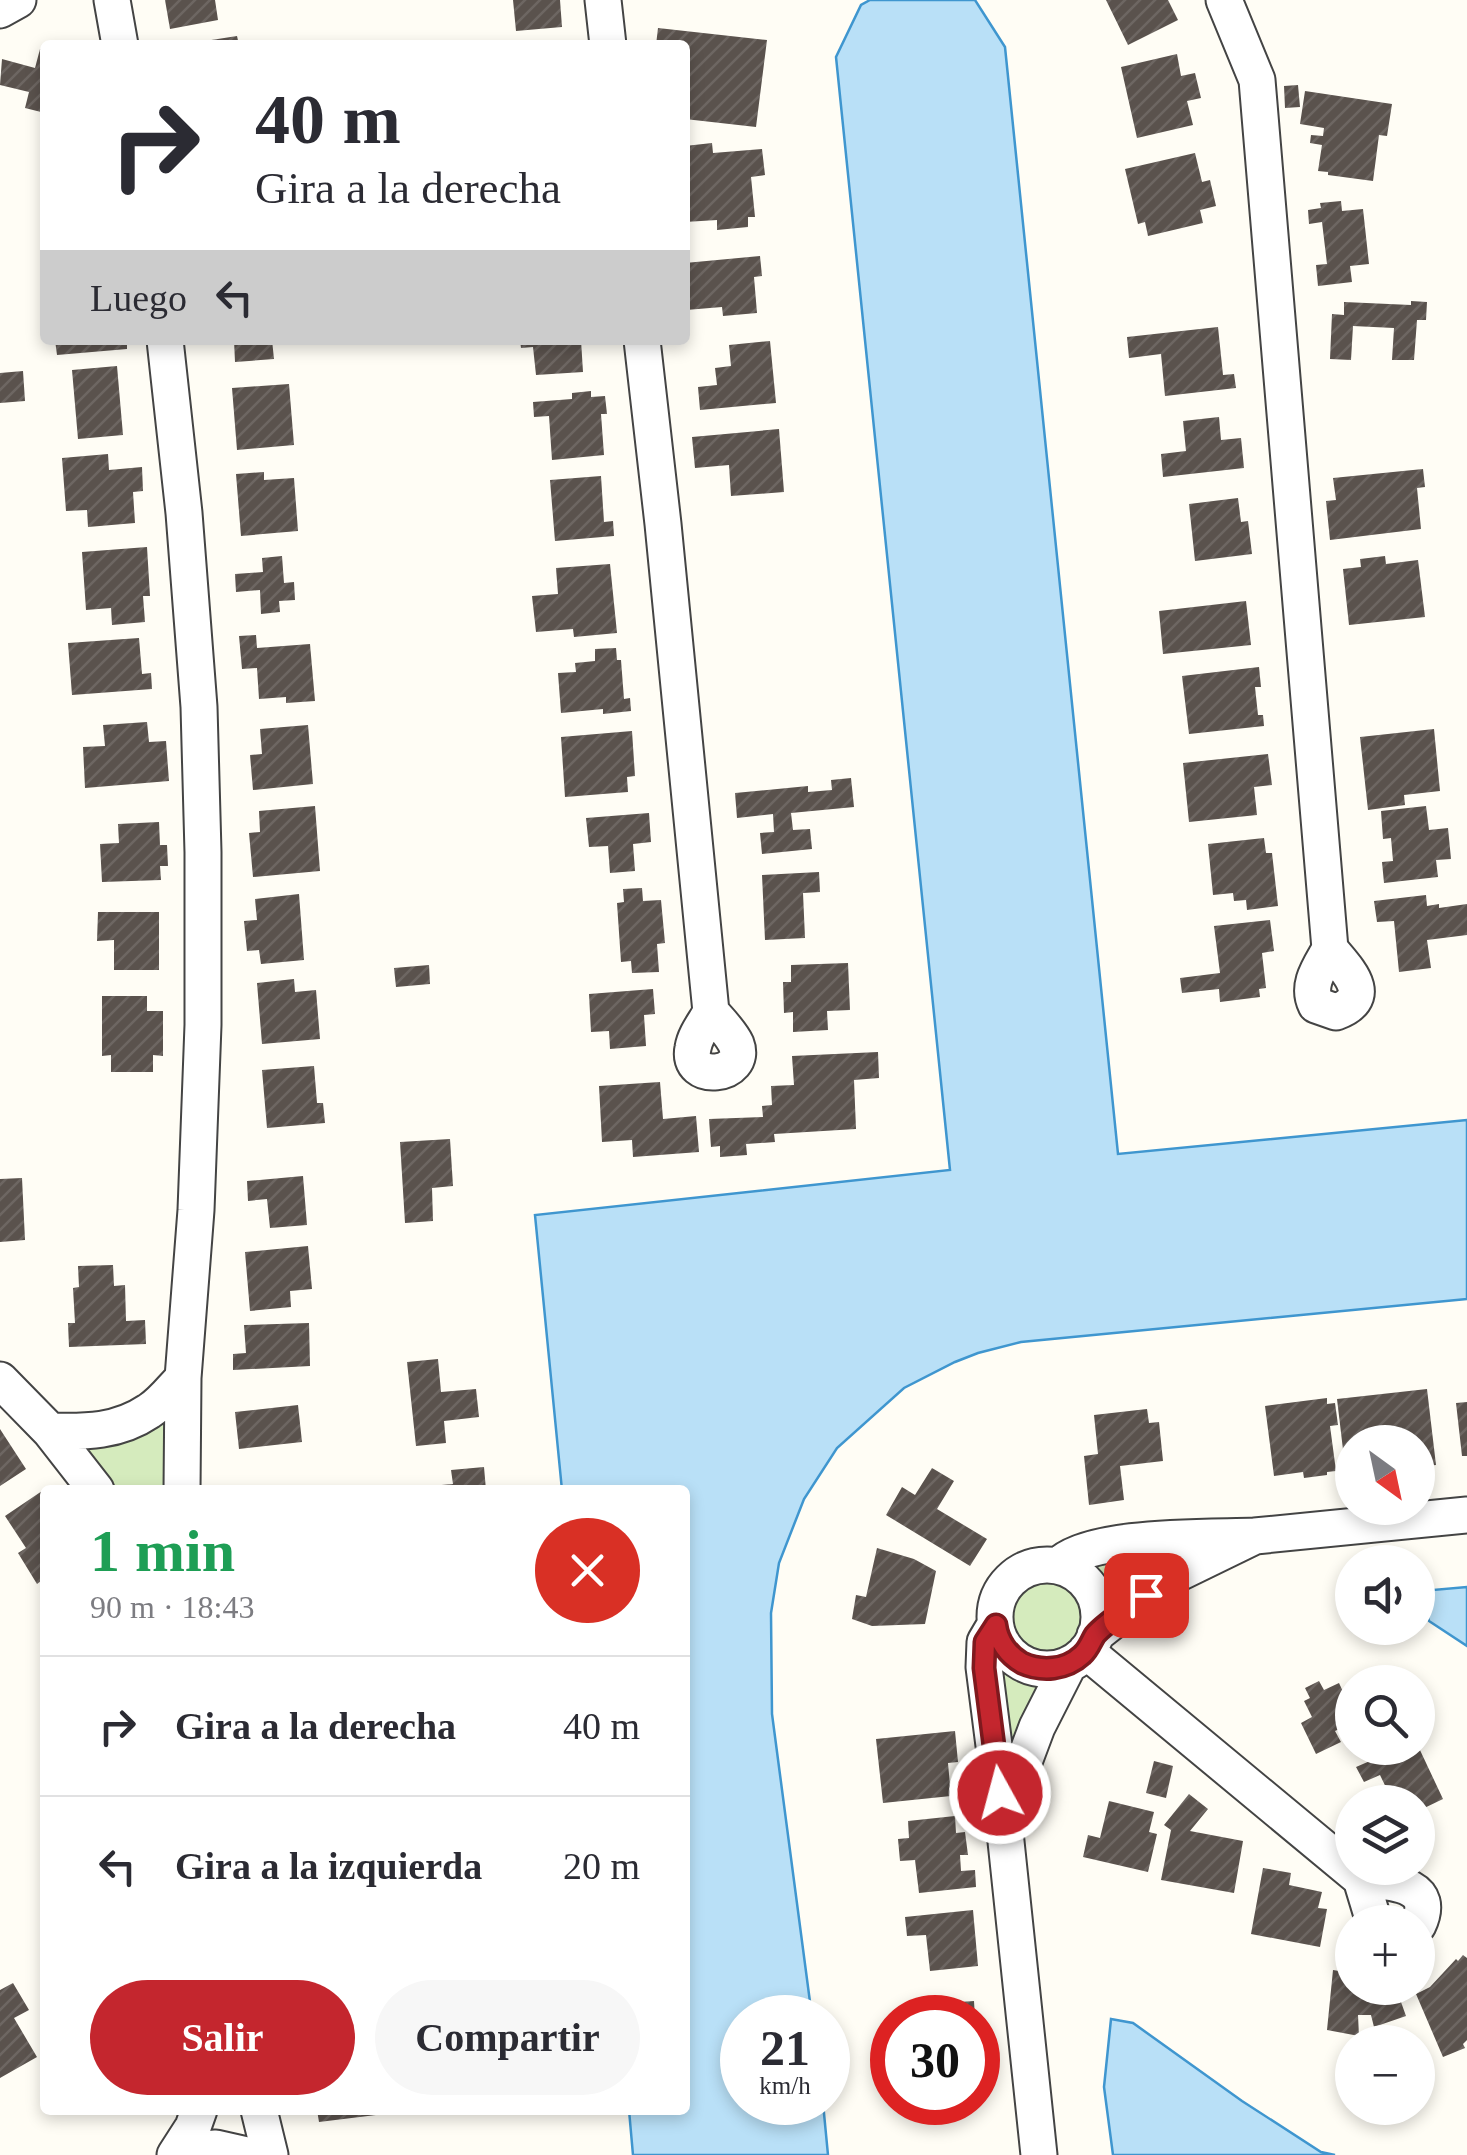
<!DOCTYPE html>
<html lang="es">
<meta charset="utf-8">
<style>
:root{--surface:#fff;--page:#f7f7f7;--text:#2b2b33;--muted:#7c7c81;--line:#e1e1e2;--accent:#c4262e}
body{margin:0;font-family:"Times New Roman",serif;background:var(--page);color:var(--text);height:100vh;display:flex;flex-direction:column;font-size:38px;white-space:nowrap}
*{box-sizing:border-box;margin:0}
p{font-size:32px;color:var(--muted)}
.icon{flex:none;width:55px;height:55px;fill:none;stroke:currentColor;stroke-width:2;stroke-linecap:round;stroke-linejoin:round}
.map{position:relative;flex:1;overflow:hidden}
.side{position:absolute;left:40px;top:1485px;width:650px;height:630px;display:flex;flex-direction:column;background:var(--surface);border-radius:10px;box-shadow:0 5px 15px #0003}
.side>*{flex:none}
.top-card{position:absolute;left:40px;top:40px;width:650px;height:305px;border-radius:10px;box-shadow:0 5px 15px #0003;background:#fff;color:var(--text);overflow:hidden}
.needle{width:65px;rotate:147deg}
.tools{position:absolute;left:1335px;top:1425px;display:grid;gap:20px}
.tools a{display:grid;place-items:center;width:100px;height:100px;border-radius:50%;background:var(--surface);box-shadow:0 5px 15px #0003;font-size:50px}
.speed{position:absolute;left:720px;top:1995px;display:flex;gap:20px;font-size:50px;font-weight:700;text-align:center}
.speed>*{display:grid;place-content:center;width:130px;height:130px;border-radius:50%;background:var(--surface);box-shadow:0 5px 15px #0003;line-height:1}
.speed small{font-size:25px;font-weight:400}
.speed .limit{border:15px solid #d22;background:#fff;color:#111}
.pin{position:absolute;display:grid;place-items:center;width:85px;height:85px;color:#fff;margin:-42px;border-radius:20px;box-shadow:0 5px 15px #0006}
.me{position:absolute;width:110px;margin:-55px;rotate:353deg;stroke-linejoin:round;filter:drop-shadow(0 0 8px #0008)}
.turn{display:flex;align-items:center;gap:35px;height:210px;padding:0 50px;font-size:45px}
.turn .icon{width:130px;height:130px;stroke-width:2.5}
.turn b{display:block;font-size:70px;line-height:85px}
.then{display:flex;align-items:center;height:95px;padding:0 50px;background:#0003;gap:20px;font-size:38px}
.round{display:grid;place-items:center;flex:none;width:105px;height:105px;border-radius:52px;background:var(--page)}
.overview{display:flex;align-items:center;justify-content:space-between;height:170px;padding:0 50px}
h1{font-size:60px;font-weight:800;line-height:75px;color:#1e9e55}
.primary-button{display:flex;gap:20px;margin-top:auto;padding:20px 50px}
.primary-button a{flex:1;height:115px;border-radius:60px;background:var(--accent);color:#fff;font-size:40px;font-weight:800;line-height:115px;text-align:center}
.primary-button a+a{background:var(--page);color:var(--text)}
ul{padding:0;list-style:none}
li{display:flex;align-items:center;gap:30px;height:140px;padding:0 50px;border-top:2px solid var(--line)}
li div{flex:1}
li b{display:block;font-size:38px}
li em{font-style:normal}
.map>svg:first-child{display:block}
.grass{fill:#d5ebbd}
.water{fill:#b9e0f7;stroke:#3f96cf;stroke-width:2.5}
.building{fill:url(#building-hatch)}
.lines{fill:none;stroke-linecap:round;stroke-linejoin:round}
.minor-casing{stroke:#444;stroke-width:39}
.minor{stroke:#fff;stroke-width:35}
.route-casing{stroke:#7f191e;stroke-width:25}
.route{stroke:#c4262e;stroke-width:18}
</style>
<div class="map">
<svg width="1467" height="2155" viewBox="0 0 1467 2155">
<defs>
<pattern id="building-hatch" width="6" height="6" patternUnits="userSpaceOnUse" patternTransform="scale(2.5)"><rect width="6" height="6" fill="#5a524d"/><path d="M-1 1l2-2M0 6l6-6M5 7l2-2" fill="none" stroke="#6d6662"/></pattern>
</defs>
<rect width="100%" height="100%" fill="#fffdf5"/>
<path class="grass" d="M155,1416L168,1426V1490H113L85,1446Z
M1181,1552L1107,1605L1104,1584L1080,1561Z
M1004 1616a40 40 0 1 1 80 0a40 40 0 1 1-80 0Z
M997,1659L1025,1676L1047,1679L1013,1764Z"/>
<path class="water" d="M870,0H975L1005,47L1118,1154L1467,1120V1299L1021,1342L978,1353L955,1362L904,1388L837,1448L804,1499L779,1563L771,1613L772,1714L812,2017L742,2018V2102L823,2103L828,2155H633L629,2110H685V1490H562L535,1215L950,1170L836,57L861,5Z
M1467,1587V1646L1429,1621L1421,1591Z
M1111,2019L1133,2023L1242,2101L1321,2152L1335,2155H1113L1104,2087Z"/>
<path class="building" d="M165,0H215L218,20L170,29Z
M513,0H560L562,27L516,31Z
M1106,0H1168L1178,20L1128,45Z
M658,28L767,40L756,127L685,119V45H656Z
M237,36L239,45H193L192,43Z
M40,49L45,51V113L25,108L29,92L0,85L2,59L35,68Z
M1177,54L1181,76L1195,73L1201,98L1187,101L1193,125L1137,138L1121,67Z
M1298,85L1300,107L1285,108L1284,86Z
M1305,91L1392,104L1387,136L1379,135L1373,181L1328,175V172L1318,171L1322,145L1310,143L1311,135L1323,136L1324,128L1300,124Z
M712,143L713,153L762,149L765,175L751,177L755,217H748V227L717,230V220L685,222V146Z
M1195,153L1202,182L1210,180L1216,206L1200,210L1203,223L1148,236L1145,222L1138,224L1125,169Z
M1341,201L1342,211L1363,209L1369,264L1350,266L1352,282L1318,286L1316,265L1327,264L1322,222L1309,224L1308,210L1321,208L1320,203Z
M760,256L762,276L754,277L757,313L723,316L722,307L686,310L685,263Z
M1411,301L1427,302L1426,320H1417L1414,360H1392L1394,328L1353,326L1351,360L1330,359L1332,314L1344,315V302L1411,305Z
M1218,327L1223,375L1234,374L1236,388L1165,396L1161,354L1129,358L1127,337Z
M55,340H127V349L57,355Z
M234,340H272L274,359L235,362Z
M520,340H581L583,372L536,375L533,347L521,348Z
M770,341L776,403L700,410L698,387L717,385L715,368L731,366L729,345Z
M117,366L123,435L78,439L72,370Z
M23,371L25,401L0,403V373Z
M289,384L294,445L237,450L232,388Z
M591,391V397L605,396L607,414H601L604,455L552,460L549,416L534,417L533,402L572,399V393Z
M1219,417L1221,440L1241,438L1244,468L1163,477L1161,454L1186,451L1183,421Z
M779,429L784,492L731,496L729,465L695,468L692,437Z
M108,454L109,470L142,467L143,491L133,492L135,523L88,527L87,510L66,511L62,458Z
M1423,469L1425,487L1417,488L1421,529L1330,540L1326,501L1336,500L1333,478Z
M264,472V480L294,478L298,531L241,536L236,474Z
M601,476L604,522L613,521L614,536L555,541L550,480Z
M1238,498L1241,522L1248,521L1252,554L1195,561L1189,504Z
M147,547L150,596H143L145,622L112,625L111,608L86,610L82,552Z
M282,556L284,583L294,582L295,600L279,601L280,612L261,614L260,590L236,592L235,574L263,572L262,558Z
M1385,556L1386,564L1418,560L1425,617L1349,625L1343,569L1361,567L1360,559Z
M610,564L617,633L574,637L573,629L536,632L532,596L558,594L556,568Z
M1246,601L1251,645L1163,654L1159,611Z
M256,635L257,648L310,644L315,701L286,703V697L259,699L257,668L242,669L239,636Z
M139,638L142,674L151,673L152,689L72,695L68,643Z
M616,648L617,660H621L624,699L630,698L631,711L603,714V709L561,713L558,673L576,672L575,663L595,661V649Z
M1259,667L1261,687H1255L1258,715H1263L1264,726L1189,734L1182,676Z
M147,722L149,742L166,741L169,781L85,788L83,747L105,746L103,725Z
M308,725L313,784L253,790L250,755L262,754L260,729Z
M1434,729L1440,791L1404,795L1405,805L1368,810L1360,737Z
M632,731L635,776L627,777L628,792L565,797L561,737Z
M1268,754L1272,785L1254,787L1257,815L1189,822L1183,763Z
M851,778L854,807L791,813L793,830L810,829L812,849L762,854L760,833L774,832L773,814L737,818L735,793L808,786V792L832,790L831,780Z
M315,806L320,871L253,877L249,833L260,832L259,811Z
M1426,806L1429,830L1448,828L1451,859L1436,860L1438,877L1384,883L1382,862L1393,861L1391,838L1383,839L1381,811Z
M649,813L651,842L633,844L635,871L610,873L608,846L589,847L586,818Z
M159,822L160,845H167L168,866H160L161,880L102,882L100,844L119,843L118,824Z
M1264,838L1266,853H1272L1278,906L1247,910L1246,900L1234,901L1233,893L1213,895L1208,844Z
M819,872L820,892L803,893L805,938L765,940L762,875Z
M642,888L643,901L661,900L665,943L657,944L659,972L632,973L631,961L621,962L617,903L624,902L623,889Z
M299,894L304,960L261,964L259,950L247,951L244,921L257,920L255,899Z
M1426,895L1427,906L1439,904V908L1467,904V935L1427,940L1431,968L1399,972L1394,921L1377,922L1374,901Z
M98,912H159V970H114V940L97,941Z
M1270,920L1274,951L1262,953L1266,988L1259,989L1260,997L1220,1002L1219,989L1182,993L1180,978L1220,973L1214,926Z
M848,963L850,1010L827,1011L828,1030L793,1032V1012L784,1013L783,982H791V965Z
M429,965L430,984L396,987L394,968Z
M294,979L295,992L316,990L320,1039L262,1044L257,983Z
M653,989L655,1014L644,1015L646,1046L610,1049L609,1031L591,1032L589,994Z
M102,996H147V1011H163V1056L153,1055V1072H111V1055L102,1056Z
M878,1052L879,1078L854,1080L856,1129L774,1134L775,1142L746,1144L747,1155L720,1157V1146L711,1147L709,1119L763,1117L762,1106L772,1105L771,1086L794,1085L792,1056Z
M314,1066L317,1103H323L325,1123L267,1128L262,1070Z
M660,1082L663,1119L696,1116L699,1152L633,1157L632,1140L602,1142L599,1086Z
M450,1139L453,1186L432,1188L433,1221L405,1223L400,1142Z
M303,1176L307,1225L270,1228L267,1199L248,1201L247,1181Z
M22,1178L25,1240L0,1242V1179Z
M308,1246L312,1289L290,1291L291,1307L250,1311L245,1252Z
M113,1265L114,1286L125,1285L126,1321L145,1320L146,1344L69,1347L68,1323H75L73,1288L79,1287L78,1266Z
M309,1323L310,1366L233,1370V1354L246,1353L244,1325Z
M438,1359L441,1392L476,1389L479,1417L444,1421L446,1443L416,1446L407,1362Z
M1427,1389L1436,1465L1418,1467V1442H1352V1457L1344,1458L1337,1399Z
M1327,1398V1404L1335,1403L1338,1425L1330,1426L1336,1471L1327,1472V1475L1304,1478L1303,1472L1274,1476L1265,1406Z
M1467,1402V1456H1462L1456,1403Z
M298,1405L302,1442L239,1449L235,1412Z
M1147,1409L1149,1423L1159,1422L1163,1461L1120,1466L1124,1500L1089,1505L1084,1456L1098,1454L1094,1415Z
M0,1429L26,1469L0,1486Z
M484,1467L486,1490H431L430,1486L453,1484L451,1470Z
M932,1468L954,1481L937,1509L987,1539L970,1566L886,1515L902,1487L915,1495Z
M42,1491L45,1495V1578L37,1584L18,1553L26,1548L5,1516Z
M877,1548L914,1559L936,1571L925,1624L872,1626L852,1619L856,1595L866,1597Z
M1319,1681L1324,1690L1339,1683L1352,1711V1723L1335,1731L1341,1742L1316,1754L1301,1723L1312,1717L1304,1701L1310,1698L1305,1688Z
M955,1731L958,1762L948,1763L951,1796L883,1803L876,1739Z
M1400,1748H1419L1443,1799L1418,1811V1802H1393L1380,1775L1364,1782L1356,1767Z
M1154,1761L1173,1766L1166,1798L1146,1793Z
M1189,1794L1208,1809L1190,1831L1243,1841L1234,1893L1161,1880L1171,1830L1164,1825Z
M1109,1801L1154,1812L1149,1832L1157,1834L1148,1872L1083,1857L1088,1835L1100,1838Z
M955,1816L956,1833L965,1832L968,1855H960L961,1871L975,1870L976,1887L919,1893L915,1860L900,1861L898,1839L909,1838L908,1821Z
M1263,1868L1291,1873L1289,1885L1322,1892L1318,1908L1327,1909L1320,1947L1251,1934Z
M973,1910L978,1966L930,1971L926,1935L907,1936L905,1917Z
M1463,1955L1467,1958V2040L1463,2044L1465,2048L1443,2057L1416,1994L1430,1987L1456,1959L1458,1961Z
M1333,1970L1352,1973V1988H1396L1406,2016L1374,2027L1371,2015H1358L1359,2036L1327,2030Z
M13,1983L29,2010L14,2018L37,2057L0,2078V1990Z
M974,2001L975,2018H904L903,2006Z
M317,2110H376V2115L319,2122Z"/>
<g class="lines">
<defs>
<path id="minor" d="M112,0L120,45
M603,0L608,45
M1224,0L1257,80L1330,949C1320,967 1306,985 1316,1005L1336,1012C1377,997 1346,969 1330,949
M0,10L18,0
M165,340L184,513L199,707L203,852V1025L196,1210L183,1378L182,1490
M642,340L663,524L711,1012C719,1021 731,1033 736,1044C749,1077 685,1084 693,1048C695,1035 705,1023 711,1012
M0,1380L50,1431L96,1490
M50,1431C86,1432 118,1432 149,1411C162,1403 173,1388 183,1378
M1255,1536L1467,1515
M995 1617a52 52 0 1 1 104 0a52 52 0 1 1-104 0Z
M1058,1566C1087,1534 1210,1538 1255,1536L1177,1574L1146,1595L1095,1635
M995,1625L985,1642L984,1667L1005,1832L1022,1767L1037,1727L1069,1664
M1086,1651L1361,1879
M1005,1832L1039,2155
M1374,1922L1361,1879C1390,1882 1438,1883 1418,1925
M259,2110L270,2155
M177,2152L216,2148L247,2155
M175,2155L193,2127L199,2110"/>
</defs>
<use href="#minor" class="minor-casing"/>
<use href="#minor" class="minor"/>
</g>
<g class="lines">
<defs>
<path id="route" d="M1000,1793L984,1668L985,1642L996,1625C998,1641 1008,1655 1022,1663C1042,1672 1066,1670 1082,1655C1089,1649 1091,1641 1095,1635C1105,1623 1133,1605 1146,1595"/>
</defs>
<use href="#route" class="route-casing"/>
<use href="#route" class="route"/>
</g>
</svg>
<div class="tools">
<a><svg class="needle" viewBox="-14 -14 28 28"><path d="M0-13l5 13h-10z" fill="#e53935"/><path d="M0 13l5-13h-10z" fill="#7c7c81"/></svg></a>
<a><svg class="icon" aria-label="sound" viewBox="0 0 24 24"><path d="M4 9h4l5-4v14l-5-4H4zM17 9q2 3 0 6"/></svg></a>
<a><svg class="icon" aria-label="search" viewBox="0 0 24 24"><circle cx="10" cy="10" r="6"/><path d="M15 15l6 6"/></svg></a>
<a><svg class="icon" aria-label="layers" viewBox="0 0 24 24"><path d="M12 4l9 5-9 5-9-5zM3 14l9 5 9-5"/></svg></a>
<a>+</a>
<a>−</a>
</div>
<div class="speed"><div>21<small>km/h</small></div><div class="limit">30</div></div>
<div class="pin" style="left:1146px;top:1595px;background:#d93025"><svg class="icon" aria-label="arrive" viewBox="0 0 24 24"><path d="M6 21V4h12l-3 4 3 4H6"/></svg></div>
<svg class="me" style="left:1000px;top:1793px" viewBox="-20 -20 40 40"><circle r="17" fill="#c4262e" stroke="#fff" stroke-width="3"/><path d="M0-11L8 9 0 5-8 9z" fill="#fff"/></svg>
<div class="top-card">
<div class="turn"><svg class="icon" aria-label="right" viewBox="0 0 24 24"><path d="M7 20v-9h11M14 6l5 5-5 5"/></svg><div><b>40 m</b>Gira a la derecha</div></div>
<div class="then">Luego<svg class="icon" aria-label="left" viewBox="0 0 24 24"><path d="M17 20v-9H6M10 6l-5 5 5 5"/></svg></div>
</div>
<section class="side">
<div class="overview"><div><h1>1 min</h1><p>90 m · 18:43</p></div><a class="round" style="background:#d93025;color:#fff"><svg class="icon" aria-label="close" viewBox="0 0 24 24"><path d="M6 6l12 12M18 6L6 18"/></svg></a></div>
<ul>
<li><svg class="icon" aria-label="right" viewBox="0 0 24 24"><path d="M7 20v-9h11M14 6l5 5-5 5"/></svg><div><b>Gira a la derecha</b></div><em>40 m</em></li>
<li><svg class="icon" aria-label="left" viewBox="0 0 24 24"><path d="M17 20v-9H6M10 6l-5 5 5 5"/></svg><div><b>Gira a la izquierda</b></div><em>20 m</em></li>
</ul>
<div class="primary-button"><a>Salir</a><a>Compartir</a></div>
</section>
</div>
